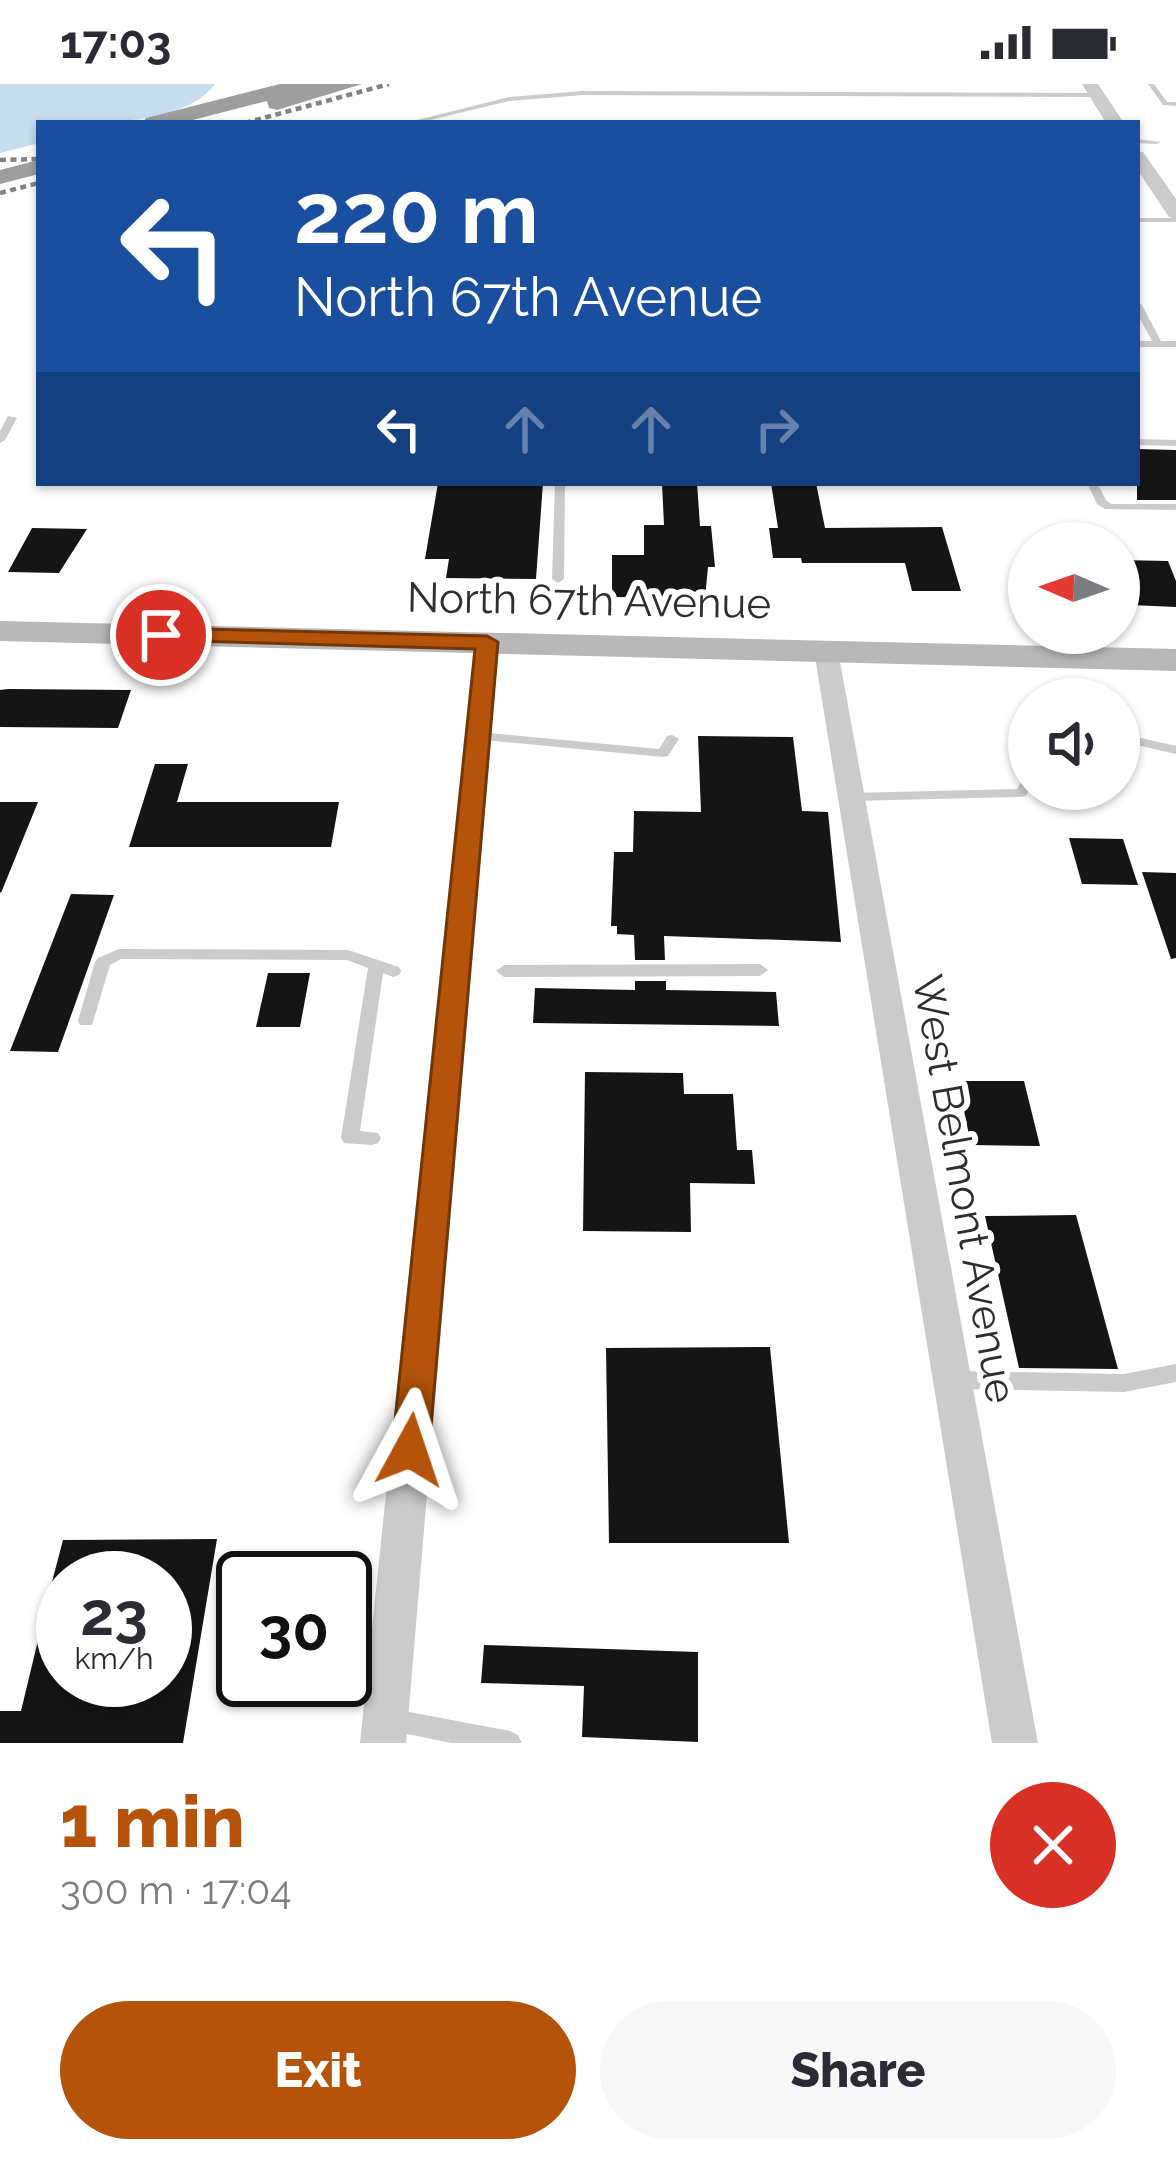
<!DOCTYPE html>
<meta charset="utf-8">
<style>
:root{--surface:#fff;--page:#f7f7f7;--text:#2b2b33;--muted:#7c7c81;--accent:#b45309}
body{margin:0;font-family:Raleway,sans-serif;background:var(--page);color:var(--text);height:100vh;display:flex;flex-direction:column;font-size:45px;white-space:nowrap}
*{box-sizing:border-box;margin:0}
p{font-size:39px;color:var(--muted)}
.icon{flex:none;width:66px;height:66px;fill:none;stroke:currentColor;stroke-width:2;stroke-linecap:round;stroke-linejoin:round}
.map{position:relative;height:1659px;overflow:hidden}
.panel{display:flex;flex-direction:column;background:var(--surface);flex:1}
.panel>*{flex:none}
.guide{position:absolute;left:36px;top:36px;width:1104px;height:366px;border-radius:0px;box-shadow:0 3px 9px #0004;background:#1a4fa0;color:#fff;overflow:hidden}
.needle{width:78px;rotate:272deg}
.fabs{position:absolute;left:1008px;top:438px;display:grid;gap:24px}
.fabs a{display:grid;place-items:center;width:132px;height:132px;border-radius:50%;background:var(--surface);box-shadow:0 3px 9px #0004;font-size:60px}
.speed{position:absolute;left:36px;top:1467px;display:flex;gap:24px;font-size:60px;font-weight:700;text-align:center}
.speed>*{display:grid;place-content:center;width:156px;height:156px;border-radius:50%;background:var(--surface);box-shadow:0 3px 9px #0004;line-height:1}
.speed small{font-size:30px;font-weight:400}
.speed .limit{border:6px solid #111;border-radius:18px;background:#fff;color:#111}
.pin{position:absolute;display:grid;place-items:center;width:102px;height:102px;color:#fff;margin:-51px;border:6px solid #fff;border-radius:50%;box-shadow:0 3px 12px #0007}
.me{position:absolute;width:132px;margin:-66px;rotate:5deg;stroke-linejoin:round;filter:drop-shadow(0 0 9px #0008)}
.turn{display:flex;align-items:center;gap:42px;height:252px;padding:0 60px;font-size:54px}
.turn .icon{width:156px;height:156px;stroke-width:2.5}
.turn b{display:block;font-size:84px;line-height:102px}
.lanes{display:flex;align-items:center;height:114px;padding:0 60px;background:#0003;justify-content:center;gap:60px;direction:ltr}
.lanes .off{opacity:.35}
.round{display:grid;place-items:center;flex:none;width:126px;height:126px;border-radius:63px;background:var(--page)}
.overview{display:flex;align-items:center;justify-content:space-between;height:204px;padding:0 60px}
h1{font-size:72px;font-weight:800;line-height:90px;color:var(--accent)}
.cta{display:flex;gap:24px;margin-top:auto;padding:24px 60px}
.cta a{flex:1;height:138px;border-radius:72px;background:var(--accent);color:#fff;font-size:48px;font-weight:800;line-height:138px;text-align:center}
.cta a+a{background:var(--page);color:var(--text)}
.status{display:flex;justify-content:space-between;align-items:center;height:84px;padding:0 60px;background:var(--surface);direction:ltr}
.status svg{height:33px;fill:currentColor}
.map>svg:first-child{display:block}
.water{fill:#c6deee}
.building{fill:#151515}
.lines{fill:none;stroke-linecap:round;stroke-linejoin:round}
.service{fill:#cbcbcb;fill-rule:evenodd}
.minor{fill:#cbcbcb;fill-rule:evenodd}
.tertiary{fill:#cbcbcb;fill-rule:evenodd}
.secondary{fill:#b8b8b8;fill-rule:evenodd}
.trunk{fill:#9e9e9e;fill-rule:evenodd}
.rail{stroke:#838383;stroke-width:4.5;stroke-dasharray:6 4.5;stroke-linecap:butt}
.route{fill:#b45309;stroke:#753606;stroke-width:3}
.labels{text-anchor:middle;stroke-width:12;stroke-linejoin:round;paint-order:stroke}
.street-label{font-size:42px;fill:#2e2e2e;stroke:#fff}
</style>
<div class="status"><b>17:03</b><svg viewBox="0 0 49 12"><path d="M0 12V9h3v3zM5 12V6h3v6zM10 12V3h3v9zM15 12V0h3v12zM26 1h20v11H26zM47 4h2v5h-2z"/></svg></div>
<div class="map">
<svg width="1176" height="1659" viewBox="0 0 1176 1659">
<rect width="100%" height="100%" fill="#fff"/>
<path class="water" d="M0,0H215C184,43 88,39 39,39V59L0,69Z"/>
<path class="building" d="M1137,365L1176,366V416H1137Z
M438,399H543L536,495L446,494L449,475H425Z
M662,399H697L700,442H711L715,483H708L705,514L612,513V471H644V441H664Z
M771,399H816L825,444L942,443L961,507H912L905,479H802L801,474H773L769,444H778Z
M32,444L87,445L59,489L8,488Z
M1119,476L1168,477L1176,497V523L1131,521Z
M0,606L8,605L131,606L118,644L0,643Z
M698,652L793,653L802,727L828,728L841,858L664,852L665,876H635L634,851L617,850V842H611L614,768H633L634,727L701,728Z
M155,680H188L177,718H339L331,763H129Z
M0,718H38L1,809L0,808Z
M1069,754L1123,755L1138,801L1082,800Z
M1142,788L1176,789V874L1171,875Z
M71,810L114,811L58,968L10,967Z
M268,889H310L300,943H256Z
M635,897H666V906L776,908L779,942L533,939L535,904L635,906Z
M585,988L683,989L684,1010H733L737,1066H752L755,1100L690,1099L691,1148L583,1147Z
M958,997H1024L1040,1062L971,1061Z
M1076,1131L1118,1285L1019,1284L985,1132Z
M770,1263L789,1459H609L606,1264Z
M217,1455L183,1659H0V1627H21L53,1494L63,1495V1596H165V1494H53L63,1456Z
M484,1561L698,1568V1658L582,1653L584,1602L481,1599Z"/>
<g class="lines">
<path class="service" d="M1148,0H1154L1167,18H1176V22L1163,21Z
M583,7L1097,9L1100,11L1097,13L583,11L509,17L418,39H405L509,13Z
M1137,55L1161,58L1157,60L1137,59Z
M1137,134H1176V138H1137Z
M1137,218L1142,221L1161,257H1176V263H1137V257H1152L1137,229Z
M8,332L17,334L5,356L0,359V347Z
M1137,355L1176,356V362L1137,361Z
M555,399H565L564,495L558,499L552,495Z
M1087,399H1097L1106,416L1111,420H1176V426L1105,425L1097,420Z
M478,648L659,665L667,652L672,651L679,655L668,672L663,673L473,655L471,652L473,649Z
M1119,649L1176,662V670L1119,657Z
M1029,691L1030,705L1026,712L1021,713L851,717L844,713L851,709L1017,705L1024,692Z
M119,865L348,866L399,883L401,887L399,891L393,893L383,889L360,1047L378,1049L381,1054L378,1059L372,1061L344,1059L341,1054L368,884L347,876L121,875L110,881L92,941H80L78,937L95,878L98,874Z
M760,880L768,886L760,892L504,893L496,887L504,881Z
M1176,1280V1298L1124,1308L952,1305L945,1302L942,1296L945,1290L952,1287L1124,1290Z
M388,1624L510,1647L518,1651L522,1659H451L388,1646L380,1643L377,1635L380,1627Z"/>
<path class="minor" d="M487,551L499,558L406,1659H360L475,558Z
M826,560L838,567L1038,1659H992L814,567Z"/>
<path class="tertiary" d="M1082,0H1098L1124,39H1106Z
M1137,67L1143,68L1176,115V135L1169,133L1137,85Z"/>
<path class="secondary" d="M0,537L1176,565V587L0,557Z"/>
<path class="trunk" d="M280,0H362L277,26L269,24L267,17L181,39H142L146,34Z
M39,76V90L0,100V86Z"/>
<path class="rail" d="M245,39L389,0
M0,76L39,75
M0,109L39,99"/>
</g>
<path class="route" d="M161,544L487,552L498,558L429,1366L423,1378L410,1383L397,1378L392,1366L475,565L154,556L150,551Z"/>
<g class="labels">
<g class="street-label">
<text transform="translate(589 516) rotate(1)" y="15">North 67th Avenue</text>
<text transform="translate(965 1105) rotate(80)" y="15">West Belmont Avenue</text>
</g>
</g>
</svg>
<div class="fabs">
<a><svg class="needle" viewBox="-14 -14 28 28"><path d="M0-13l5 13h-10z" fill="#e53935"/><path d="M0 13l5-13h-10z" fill="#7c7c81"/></svg></a>
<a><svg class="icon" aria-label="sound" viewBox="0 0 24 24"><path d="M4 9h4l5-4v14l-5-4H4zM17 9q2 3 0 6"/></svg></a>
</div>
<div class="speed"><div>23<small>km/h</small></div><div class="limit">30</div></div>
<div class="pin" style="left:161px;top:551px;background:#d93025"><svg class="icon" aria-label="arrive" viewBox="0 0 24 24"><path d="M6 21V4h12l-3 4 3 4H6"/></svg></div>
<svg class="me" style="left:410px;top:1366px" viewBox="-20 -20 40 40"><path d="M0-17L14 15 0 8-14 15z" fill="#b45309" stroke="#fff" stroke-width="4"/></svg>
<div class="guide">
<div class="turn"><svg class="icon" aria-label="left" viewBox="0 0 24 24"><path d="M17 20v-9H6M10 6l-5 5 5 5"/></svg><div><b>220 m</b>North 67th Avenue</div></div>
<div class="lanes"><svg class="icon" aria-label="left" viewBox="0 0 24 24"><path d="M17 20v-9H6M10 6l-5 5 5 5"/></svg><svg class="icon off" aria-label="ahead" viewBox="0 0 24 24"><path d="M12 20V5M6 11l6-6 6 6"/></svg><svg class="icon off" aria-label="ahead" viewBox="0 0 24 24"><path d="M12 20V5M6 11l6-6 6 6"/></svg><svg class="icon off" aria-label="right" viewBox="0 0 24 24"><path d="M7 20v-9h11M14 6l5 5-5 5"/></svg></div>
</div>
</div>
<section class="panel">
<div class="overview"><div><h1>1 min</h1><p>300 m · 17:04</p></div><a class="round" style="background:#d93025;color:#fff"><svg class="icon" aria-label="close" viewBox="0 0 24 24"><path d="M6 6l12 12M18 6L6 18"/></svg></a></div>
<div class="cta"><a>Exit</a><a>Share</a></div>
</section>
